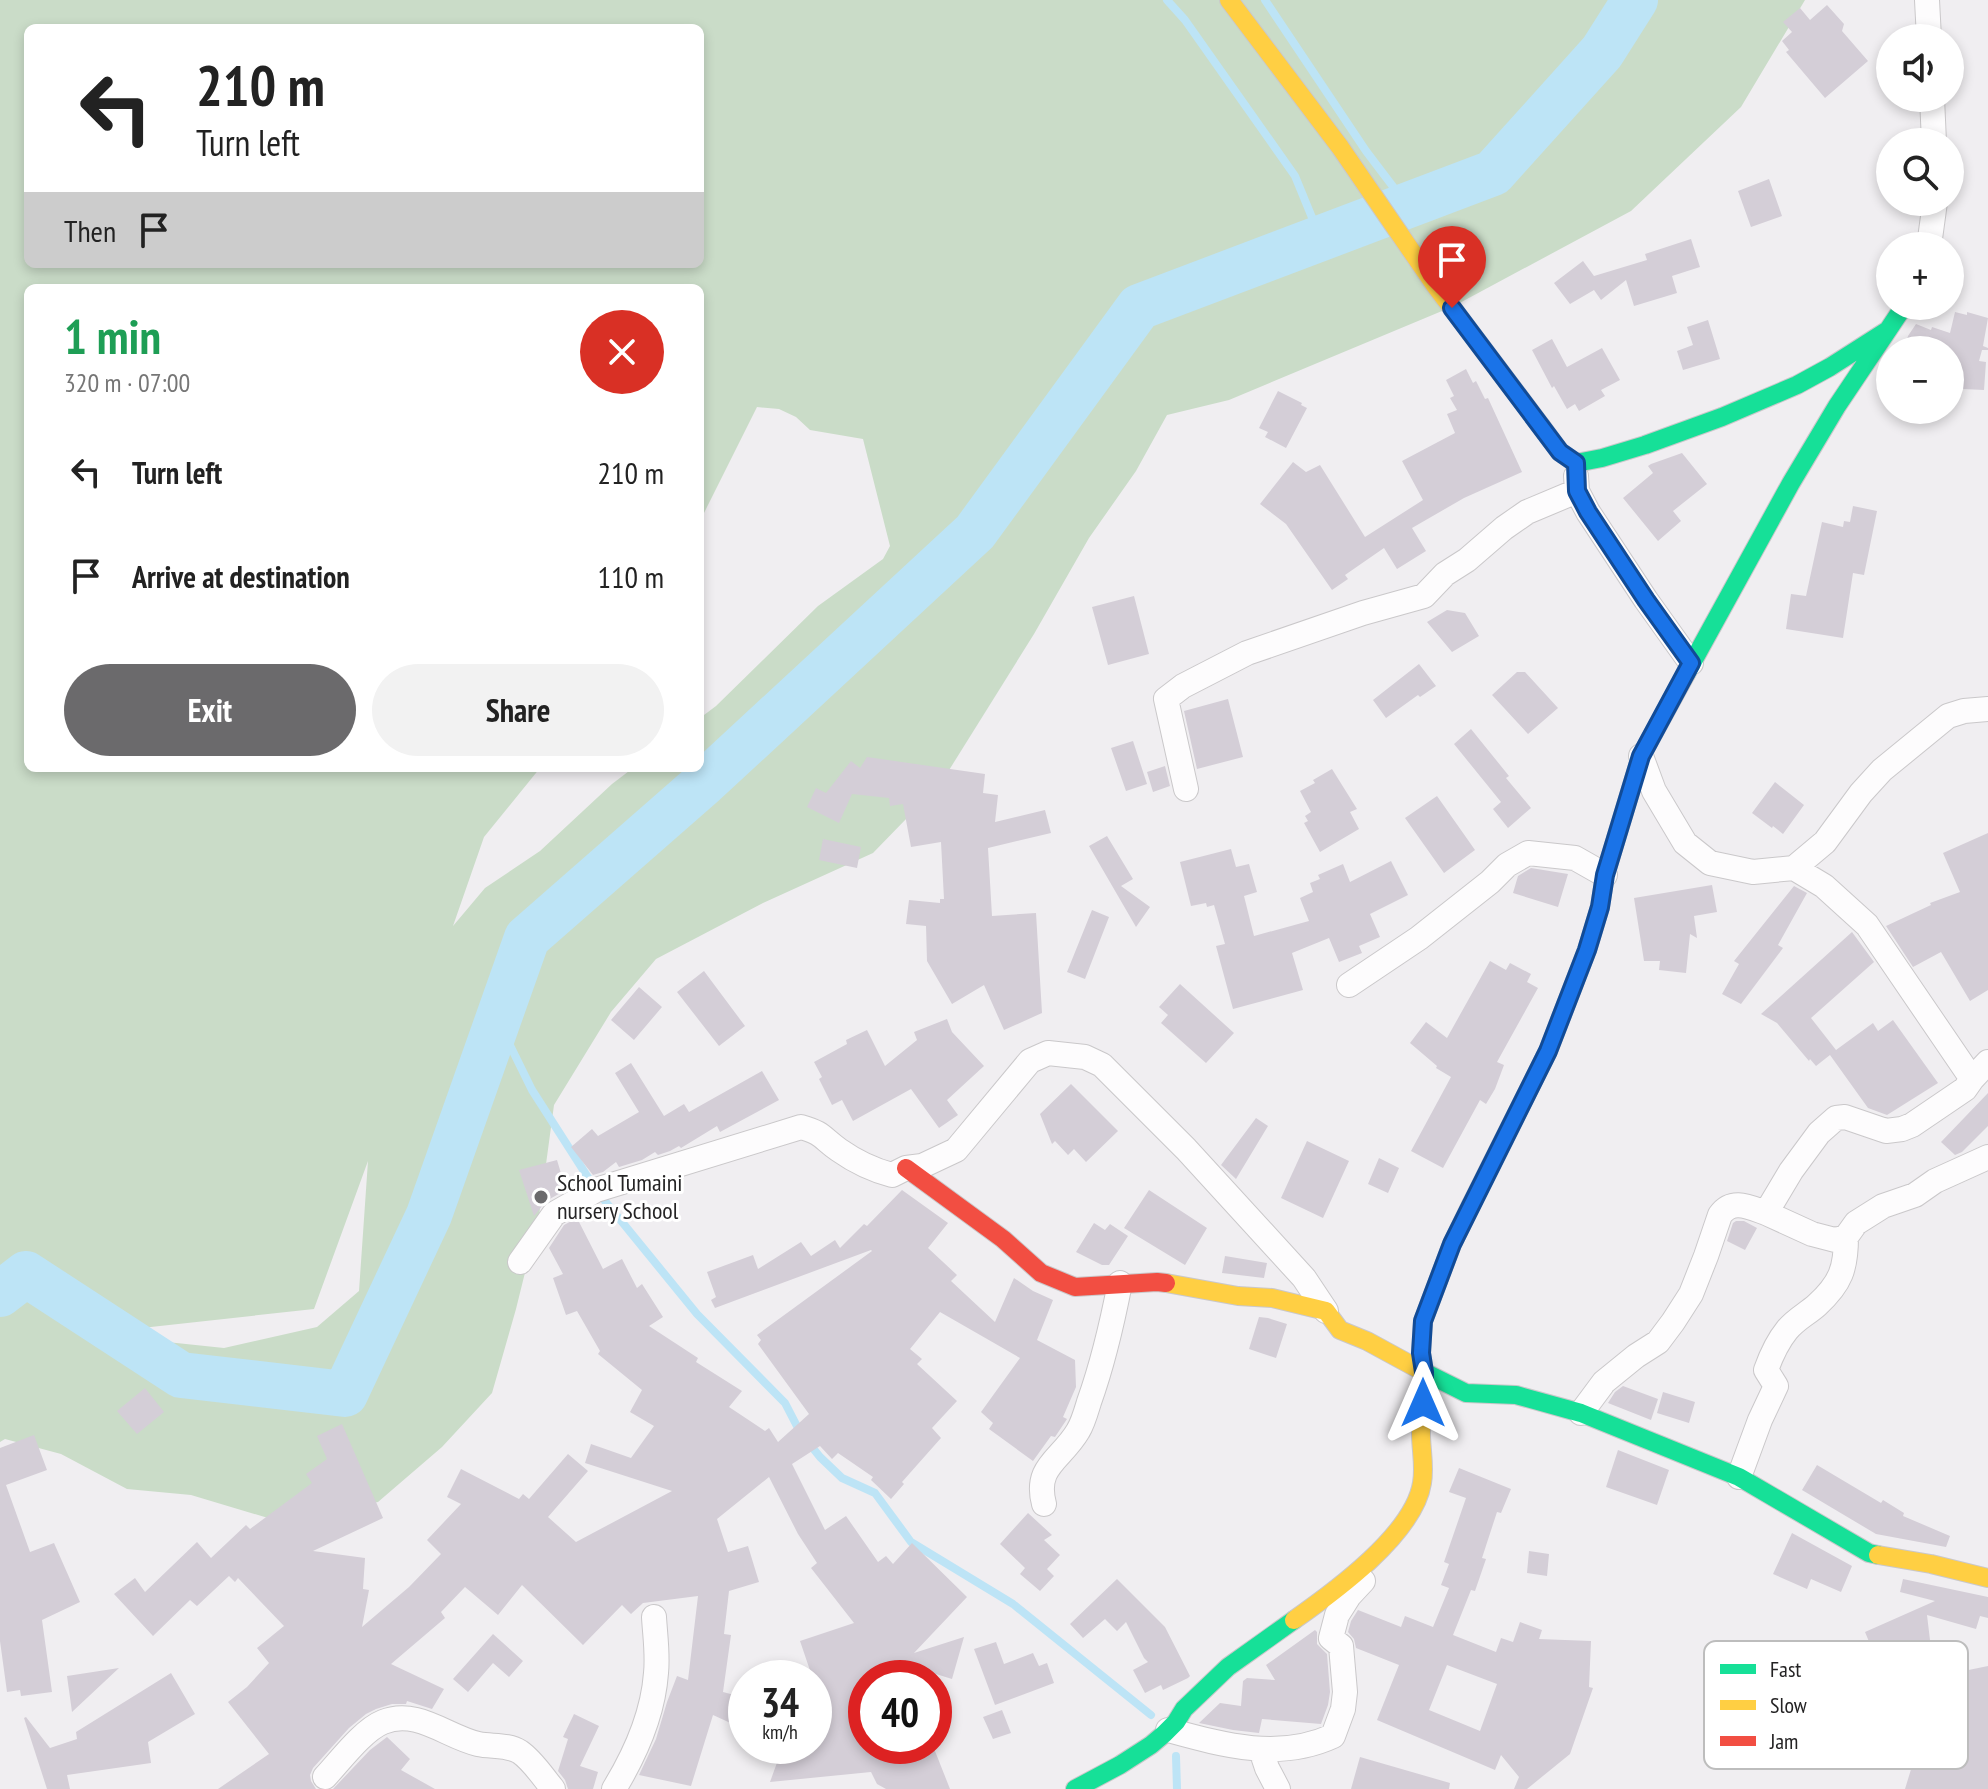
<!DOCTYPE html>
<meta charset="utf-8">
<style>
:root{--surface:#fff;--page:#f2f2f2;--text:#222;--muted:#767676;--accent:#6b6a6c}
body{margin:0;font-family:"PT Sans Narrow",sans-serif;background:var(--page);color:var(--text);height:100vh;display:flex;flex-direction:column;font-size:30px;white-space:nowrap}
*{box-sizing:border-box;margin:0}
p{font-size:26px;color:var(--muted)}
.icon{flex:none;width:44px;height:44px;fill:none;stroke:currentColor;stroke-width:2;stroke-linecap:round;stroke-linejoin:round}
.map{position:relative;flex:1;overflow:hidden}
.details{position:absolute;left:24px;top:284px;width:680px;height:488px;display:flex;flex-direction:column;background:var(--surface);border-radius:12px;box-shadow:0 4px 12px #0003}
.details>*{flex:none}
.guide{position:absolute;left:24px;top:24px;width:680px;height:244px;border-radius:12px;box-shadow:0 4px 12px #0003;background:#fff;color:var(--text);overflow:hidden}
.controls{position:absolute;left:1876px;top:24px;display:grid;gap:16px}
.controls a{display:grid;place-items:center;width:88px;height:88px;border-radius:50%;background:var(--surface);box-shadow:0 4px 12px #0003;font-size:40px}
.speed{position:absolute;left:728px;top:1660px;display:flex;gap:16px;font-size:40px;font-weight:700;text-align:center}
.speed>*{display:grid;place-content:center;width:104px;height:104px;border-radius:50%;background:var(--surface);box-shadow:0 4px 12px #0003;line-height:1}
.speed small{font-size:20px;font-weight:400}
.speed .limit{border:12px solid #d22;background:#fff;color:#111}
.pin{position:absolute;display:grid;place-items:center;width:68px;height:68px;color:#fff;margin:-82px -34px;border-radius:50% 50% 50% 0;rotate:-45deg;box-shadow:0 0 8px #0007}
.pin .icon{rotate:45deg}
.me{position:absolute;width:88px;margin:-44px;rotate:0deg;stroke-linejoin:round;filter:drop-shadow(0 0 6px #0008)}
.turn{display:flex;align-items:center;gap:28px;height:168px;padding:0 40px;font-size:36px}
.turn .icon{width:104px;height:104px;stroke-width:2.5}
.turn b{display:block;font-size:56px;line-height:68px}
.then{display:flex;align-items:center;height:76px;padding:0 40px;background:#0003;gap:16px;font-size:30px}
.round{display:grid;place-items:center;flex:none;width:84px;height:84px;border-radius:42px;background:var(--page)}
.overview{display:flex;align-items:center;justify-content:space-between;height:136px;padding:0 40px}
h1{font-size:48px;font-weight:800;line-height:60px;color:#1e9e55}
.action{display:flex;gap:16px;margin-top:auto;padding:16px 40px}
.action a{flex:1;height:92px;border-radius:48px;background:var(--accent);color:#fff;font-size:32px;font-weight:800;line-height:92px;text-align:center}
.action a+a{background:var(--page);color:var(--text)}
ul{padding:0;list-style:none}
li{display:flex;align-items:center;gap:24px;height:104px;padding:0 40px}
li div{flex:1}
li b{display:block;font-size:30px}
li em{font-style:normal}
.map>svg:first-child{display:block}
.green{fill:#cadcc8;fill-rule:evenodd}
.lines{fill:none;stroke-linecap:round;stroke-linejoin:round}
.stream{stroke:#bde4f6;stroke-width:8}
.river{stroke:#bde4f6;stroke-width:46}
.building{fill:#d4ced7;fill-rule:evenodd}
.street-casing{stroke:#cac8ca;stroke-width:26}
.fast-casing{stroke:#cac8ca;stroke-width:20}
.slow-casing{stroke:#cac8ca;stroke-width:20}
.jam-casing{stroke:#cac8ca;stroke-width:20}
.street{stroke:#fdfcfd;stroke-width:24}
.fast{stroke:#16e098;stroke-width:18}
.slow{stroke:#ffcf43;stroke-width:18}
.jam{stroke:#f24e42;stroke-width:18}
.route-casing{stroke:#114b97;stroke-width:20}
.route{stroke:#1a73e8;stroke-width:14}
.poi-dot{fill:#6b6a6c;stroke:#fff;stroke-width:3}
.labels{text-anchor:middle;stroke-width:6;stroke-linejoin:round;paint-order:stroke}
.poi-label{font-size:24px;fill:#242324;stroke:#fff;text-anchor:start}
.key{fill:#fff;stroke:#bdbdbd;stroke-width:2}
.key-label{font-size:22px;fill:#242324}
</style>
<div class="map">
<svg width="1988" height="1789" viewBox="0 0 1988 1789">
<rect width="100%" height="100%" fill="#f0eef1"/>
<path class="green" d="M0,0H1805L1741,107L1631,211L1454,306L1229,400L1167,415L1136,471L1089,538L1034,634L941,783L873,853L763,903L656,959L611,1012L554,1105L539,1216L516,1309L492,1393L442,1447L378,1502L278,1521L191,1495L127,1489L61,1454L5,1439L0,1442ZM28,28H700V264H28ZM28,288H700V521L757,407L779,409L796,417L810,430L863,439L890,546L883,559L818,606L716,706L700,718V768H633L612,784L540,851L485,888L453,926L484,837L540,768H28ZM368,1161L359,1291L317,1327L224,1348L110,1336L105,1332L314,1309Z"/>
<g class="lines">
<path class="stream" d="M1167,0L1185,20L1295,176L1320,237
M1265,0L1366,151L1407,205
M498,1021L532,1090L596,1190L697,1314L785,1403L800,1432L820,1457L842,1478L875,1493L911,1542L1013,1604L1151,1715
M1176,1756L1177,1789"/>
<path class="river" d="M0,1294L26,1274L181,1375L345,1394L429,1215L527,938L704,783L975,532L1139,307L1493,173L1602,52L1635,0"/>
</g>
<path class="building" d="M1827,5L1844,24L1842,31L1868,61L1825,98L1786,52L1789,50L1782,41L1792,32L1783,22L1800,8L1810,20Z
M1769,179L1782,216L1751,227L1738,191Z
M1691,239L1700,267L1672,276L1677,293L1634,306L1626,280L1601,300L1594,290L1570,304L1554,283L1583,261L1594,276L1647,260L1645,254Z
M1955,312L1967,315V312L1988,318L1983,346L1988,348V350H1982L1979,361L1986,362L1984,390L1963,389L1950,397V350H1904L1908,336L1916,324L1931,330L1932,327L1950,333Z
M1708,320L1720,359L1683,370L1677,351L1693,345L1687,327Z
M1552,339L1567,367L1602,348L1620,380L1601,390L1605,396L1579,411L1575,404L1567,409L1554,386L1552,388L1532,350Z
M1466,369L1473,383L1476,381L1485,399L1488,398L1522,472L1464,498L1412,528L1426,551L1397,569L1384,548L1345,575L1348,579L1332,590L1286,524L1260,504L1293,462L1306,472L1320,465L1365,537L1423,500L1402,461L1455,433L1447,414L1457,410L1450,398L1454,396L1446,380Z
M1278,391L1302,403L1301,405L1307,408L1286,448L1265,437L1268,432L1259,428Z
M1682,453L1707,484L1673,511L1681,521L1658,541L1623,498L1653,473L1648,466L1651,464Z
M1853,506L1877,511L1864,575L1853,573L1843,638L1786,629L1791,594L1806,596L1822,522L1843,527L1844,521L1850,522Z
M1134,596L1149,654L1108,665L1092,607Z
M1447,610L1465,613L1479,636L1452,652L1427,622Z
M1419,664L1436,686L1420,697L1418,695L1386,718L1373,700Z
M1517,672H1525L1558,708L1528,734L1492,695Z
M1228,699L1243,757L1197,769L1184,711Z
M1471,729L1509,776L1506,778L1531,808L1508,828L1493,809L1501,802L1454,744Z
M1133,741L1147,784L1126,791L1111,748Z
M867,757L985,774L983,793L998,795L995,822L1045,810L1051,833L988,848L992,916L1036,913L1042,1013L1004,1030L984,985L952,1004L927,961L926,926L906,924L909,900L940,903V899H944L941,842L911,847L903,804L890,806L889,798L852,794L839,823L807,807L816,788L826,793L851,761L860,768Z
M1165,766L1170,786L1153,792L1147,772Z
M1332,769L1357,809L1350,812L1359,829L1320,852L1304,823L1308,821L1305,816L1311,812L1300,791L1315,783L1313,780Z
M1775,782L1804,805L1783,834L1773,826L1772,828L1752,813Z
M1437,796L1475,850L1444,873L1405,818Z
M1988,833V990L1970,1001L1941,952L1913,967L1886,926L1931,905L1930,903L1960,892L1943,853Z
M1107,836L1133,879L1121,886L1150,907L1136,927L1089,846Z
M823,839L861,847L857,868L819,860Z
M1231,849L1236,867L1249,864L1257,892L1244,896L1254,936L1309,921L1300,898L1313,892L1310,883L1320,879L1318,875L1343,864L1350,882L1391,861L1408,895L1370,914L1380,937L1359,946L1362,953L1339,962L1329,938L1292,953L1303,990L1233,1009L1216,946L1225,944L1214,905L1207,907L1206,903L1191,906L1180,862Z
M1531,868L1568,874L1558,907L1513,893L1518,876Z
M1712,885L1717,912L1694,916L1697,938L1690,934L1686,973L1659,970L1660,961H1644L1634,898Z
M1794,886L1807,893L1778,945L1783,948L1741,1004L1722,994L1739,964L1734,961Z
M1092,910L1109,917L1085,979L1067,972Z
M1852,932L1874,962L1811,1018L1836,1050L1873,1023L1878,1031L1893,1020L1938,1083L1887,1115L1868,1108L1830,1055L1816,1066L1810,1059L1809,1061L1777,1023L1761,1014Z
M1490,961L1506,970L1510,963L1531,974L1527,982L1538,988L1497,1062L1504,1065L1495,1089L1486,1104L1480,1100L1443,1168L1411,1151L1451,1077L1436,1068L1437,1066L1410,1043L1426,1022L1447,1038Z
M704,971L745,1026L719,1046L677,992Z
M1180,984L1234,1033L1206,1063L1161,1023L1168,1015L1159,1007Z
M639,987L662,1007L634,1040L611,1020Z
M947,1019L952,1032L984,1066L947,1100L958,1115L939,1128L911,1089L853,1121L842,1100L832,1105L819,1079L822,1077L814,1062L847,1044L846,1040L867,1030L885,1066L917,1040L914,1032Z
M631,1063L664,1116L684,1104L689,1112L762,1071L779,1100L720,1132L717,1126L681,1148L679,1146L670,1151L658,1155L655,1152L642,1160L619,1167L616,1162L603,1172L593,1175L571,1147L592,1129L598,1136L639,1112L615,1073Z
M1071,1084L1118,1131L1086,1162L1074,1149L1068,1155L1055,1141L1052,1144L1040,1114Z
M1988,1093V1126L1962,1152L1955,1155L1941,1142Z
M1256,1118L1268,1126L1236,1179L1221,1165Z
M1307,1141L1349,1161L1323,1218L1281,1198Z
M1379,1158L1399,1168L1388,1193L1368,1184Z
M557,1160L566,1190L546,1201L534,1216L519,1170Z
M902,1190L948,1223L928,1248L957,1275L951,1281L995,1322L1014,1278L1033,1291L1053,1300L1037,1340L1075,1360L1076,1387L1063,1417L1067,1419L1055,1437L1051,1436L1033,1461L989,1429L993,1423L981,1412L1020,1358L940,1312L910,1349L922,1359L917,1364L957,1401L932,1428L941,1438L902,1482L904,1484L891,1499L871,1480L873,1477L838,1453L832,1459L820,1446L792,1464L825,1530L846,1516L878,1562L886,1556L893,1564L912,1543L967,1597L914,1653L964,1637L952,1679L936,1674L937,1678H866V1746H933L950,1789H886L877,1784L871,1772L770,1782L783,1746H814V1690L817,1691L800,1641L854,1623L811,1568L817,1563L798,1534L769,1477L717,1519L728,1552L748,1546L759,1582L729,1591L724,1634L731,1635L723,1692L742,1697L737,1726L713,1715L691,1786L639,1775L656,1739L667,1702L677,1676L688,1680L698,1596L643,1603L631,1614L622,1605L583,1645L522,1585L498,1615L465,1587L441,1612L445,1618L391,1664L444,1689L432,1709L407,1701L406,1704H392L376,1709L366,1714L349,1728L313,1768L310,1775L311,1781L316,1789H218L269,1754L228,1702L247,1687L269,1663L257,1648L284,1626L238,1578L235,1582L229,1576L197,1606L190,1600L153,1636L114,1594L135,1578L145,1592L197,1542L211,1558L246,1525L250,1529L312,1483L306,1474L327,1459L317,1436L342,1424L383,1518L313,1551L365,1558L363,1589L369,1590L362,1627L409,1587L441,1554L427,1540L461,1504L447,1497L461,1469L519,1499L523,1494L529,1499L568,1454L588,1471L548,1517L576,1542L672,1491L585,1463L591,1444L631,1458L654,1426L630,1412L642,1390L598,1354L600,1351L577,1311L566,1315L553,1278L563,1274L549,1248L564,1225L577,1218L603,1269L622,1259L637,1288L642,1284L663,1317L649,1326L698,1358L696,1362L742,1391L729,1407L765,1431L769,1428L778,1442L809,1414L758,1344L761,1340L757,1335L872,1251L871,1250L715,1308L711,1300L716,1297L707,1272L753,1255L758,1269L801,1242L811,1256L835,1240L840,1248L864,1224L867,1226Z
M1149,1190L1207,1228L1185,1265L1124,1228Z
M1736,1221H1744L1757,1228L1745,1250L1727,1241L1733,1223Z
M1094,1223L1105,1230L1110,1224L1128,1236L1109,1265H1102L1076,1252Z
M1225,1256L1267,1263L1264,1278L1222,1273Z
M1259,1317L1268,1318L1287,1324L1276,1358L1249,1349Z
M1623,1386L1658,1399L1651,1420L1608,1403L1615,1392Z
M145,1388L164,1412L137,1434L117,1411Z
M1663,1392L1695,1402L1689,1423L1657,1413Z
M34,1435L47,1470L6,1485L30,1552L54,1543L80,1602L42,1620L52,1692L21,1696L20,1690L7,1692L0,1641V1448Z
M1618,1450L1669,1470L1657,1505L1606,1487Z
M1817,1465L1881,1503L1883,1500L1904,1513L1903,1516L1950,1536L1946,1547L1876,1534L1802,1490Z
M1459,1468L1511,1489L1501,1513L1497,1512L1482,1558L1486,1559L1475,1591L1471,1590L1453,1635L1496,1652L1501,1638L1513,1642L1520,1622L1542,1630L1539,1639L1591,1641L1589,1687L1593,1688L1570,1754L1527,1789H1514L1519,1777L1501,1755L1495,1770L1377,1720L1399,1665L1356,1648L1354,1639L1348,1632L1351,1621L1358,1610L1401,1627L1405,1616L1433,1627L1449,1588L1441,1585L1449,1564L1444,1562L1466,1498L1449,1492ZM1447,1665L1497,1684L1480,1731L1429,1710Z
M1028,1513L1052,1535L1044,1540L1060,1555L1047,1569L1054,1576L1040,1591L1020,1574L1025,1568L1000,1544Z
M1792,1533L1852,1566L1841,1592L1811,1579L1807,1589L1773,1574Z
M1529,1551L1549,1554L1547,1576L1527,1573Z
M1117,1579L1165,1627L1190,1676L1188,1678L1163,1690L1161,1685L1145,1693L1133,1670L1148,1662L1144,1658L1126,1622L1117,1631L1105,1619L1083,1638L1070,1624Z
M1903,1579L1988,1597V1618L1980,1616L1976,1629L1927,1615L1935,1682L1920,1750L1941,1758L1966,1755L1954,1673L1988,1666V1789H1905L1916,1753L1897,1748L1900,1732L1862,1737L1858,1707L1903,1700L1897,1647L1875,1656L1865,1632L1935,1601L1900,1592Z
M1315,1630L1317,1632V1644L1327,1654L1330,1692L1328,1705L1321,1724L1262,1719L1259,1733L1233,1730L1199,1723L1220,1703L1241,1706L1243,1681L1247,1678L1275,1680L1266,1665Z
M493,1634L523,1661L509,1677L493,1663L468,1692L453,1679Z
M996,1642L1004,1664L1033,1653L1039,1666L1047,1663L1054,1683L995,1705L974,1649Z
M119,1668L72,1712L67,1676Z
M171,1673L195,1714L148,1742L151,1763L67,1775L70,1789H47L24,1718L26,1717L50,1748L77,1739L76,1732Z
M1002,1710L1011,1733L993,1739L983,1717Z
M574,1714L599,1726L580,1766L598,1772L593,1789H568L565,1780L558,1771L568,1739L563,1737Z
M387,1737L410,1759L401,1770L435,1789H333L370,1750Z
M1360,1757L1450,1783L1449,1789H1351Z"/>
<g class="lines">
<defs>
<path id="street" d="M1927,0L1929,38
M1932,98L1934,142
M1929,246L1935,202
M1576,476L1577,491L1588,512L1646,600L1691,663
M1641,756L1654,791L1685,843L1710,863L1753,872L1794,868L1825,842L1861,793L1882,770L1948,716L1964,711L1988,709
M1186,789L1166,699L1183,686L1247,653L1363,613L1424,596L1445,574L1467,560L1504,528L1527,512L1577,491
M1794,868L1824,886L1867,925L1972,1079L1988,1062
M1349,985L1419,938L1490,882L1507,865L1528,853L1575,858L1605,875
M1766,1213L1812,1234L1835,1240L1846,1237L1856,1223L1883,1206L1915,1195L1935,1181L1988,1157
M520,1262L554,1214L596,1190L801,1127C823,1133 822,1138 839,1150C856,1162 873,1170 892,1175L906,1168L922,1166L956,1150L1030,1061L1048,1053L1085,1057L1102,1065L1186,1149L1304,1278L1326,1311
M1581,1413L1604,1382L1636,1356L1658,1342L1673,1322L1691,1294L1706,1256L1720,1215C1732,1198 1749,1207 1766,1213L1791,1171L1819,1133L1836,1118L1845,1117L1886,1131L1902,1129L1912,1125L1965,1089L1972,1079
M1739,1477L1760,1420L1776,1386L1766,1370C1771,1356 1778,1341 1787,1330C1796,1319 1807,1314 1817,1305C1841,1283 1846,1268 1846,1237
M1044,1504C1034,1466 1061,1460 1078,1431C1083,1423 1086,1412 1089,1402C1103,1363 1112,1324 1120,1283
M1168,1730C1223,1745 1279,1761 1333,1736L1343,1709L1345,1692L1341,1646L1331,1638L1337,1615L1349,1596L1363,1581
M1261,1750L1267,1768L1278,1789
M325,1777C340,1761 363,1730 383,1722C417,1708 447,1737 478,1744C492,1747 507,1744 520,1752C533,1761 543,1777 553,1789
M614,1789C636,1753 653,1715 656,1673C658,1654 655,1635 654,1617"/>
<path id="fast" d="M1541,426L1560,452L1576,463L1602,458L1645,445L1722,417L1797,385L1830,367L1888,330L1904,306
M1686,674L1791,483L1837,406L1888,330
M1471,1205L1452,1244L1423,1321L1421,1353L1424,1372L1466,1393L1516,1395L1581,1413L1739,1477L1869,1553L1878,1555
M1075,1789L1120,1765L1151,1745L1164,1734L1176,1722L1184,1709L1228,1667L1294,1620"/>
<path id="slow" d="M1229,0L1340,147L1434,284L1541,426
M1471,1205L1548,1051L1587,950L1600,907L1605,875L1641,756L1686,674
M1166,1283L1238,1296L1272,1298L1326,1311L1340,1330L1367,1341L1424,1372C1423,1392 1421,1413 1421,1434C1421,1450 1425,1466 1422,1483C1414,1534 1334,1592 1294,1620
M1878,1555L1931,1564L1988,1578"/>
<path id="jam" d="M906,1168L1003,1239L1041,1273L1075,1287L1157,1282L1166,1283"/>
</defs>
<use href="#street" class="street-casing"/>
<use href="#fast" class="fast-casing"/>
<use href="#slow" class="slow-casing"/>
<use href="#jam" class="jam-casing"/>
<use href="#street" class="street"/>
<use href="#fast" class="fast"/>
<use href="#slow" class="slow"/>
<use href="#jam" class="jam"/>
</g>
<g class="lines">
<defs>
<path id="route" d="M1423,1403L1424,1372L1421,1353L1423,1321L1452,1244L1548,1051L1587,950L1600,907L1605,875L1641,756L1691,663L1646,600L1588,512L1577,491L1576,463L1560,452L1452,308"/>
</defs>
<use href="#route" class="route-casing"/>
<use href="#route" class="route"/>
</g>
<circle class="poi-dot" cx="541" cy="1197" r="8"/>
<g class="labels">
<g class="poi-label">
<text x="557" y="1191">School Tumaini<tspan x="557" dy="28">nursery School</tspan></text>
</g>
</g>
<rect x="1704" y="1641" width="264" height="128" rx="12" class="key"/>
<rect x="1720" y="1664" width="36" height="10" fill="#16e098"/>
<rect x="1720" y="1700" width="36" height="10" fill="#ffcf43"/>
<rect x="1720" y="1736" width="36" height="10" fill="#f24e42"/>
<g class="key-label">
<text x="1770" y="1677">Fast</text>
<text x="1770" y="1713">Slow</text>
<text x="1770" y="1749">Jam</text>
</g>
</svg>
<div class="controls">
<a><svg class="icon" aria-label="sound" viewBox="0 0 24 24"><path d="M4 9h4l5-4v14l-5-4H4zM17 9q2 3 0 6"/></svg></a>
<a><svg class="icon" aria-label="search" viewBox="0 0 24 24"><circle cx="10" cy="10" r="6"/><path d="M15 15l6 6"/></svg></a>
<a>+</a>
<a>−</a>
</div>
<div class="speed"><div>34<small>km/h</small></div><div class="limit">40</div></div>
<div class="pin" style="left:1452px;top:308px;background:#d93025"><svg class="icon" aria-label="arrive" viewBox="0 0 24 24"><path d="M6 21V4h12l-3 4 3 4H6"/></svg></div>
<svg class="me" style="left:1423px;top:1403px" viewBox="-20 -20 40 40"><path d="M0-17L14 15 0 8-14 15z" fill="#1a73e8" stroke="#fff" stroke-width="4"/></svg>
<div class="guide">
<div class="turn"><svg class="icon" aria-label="left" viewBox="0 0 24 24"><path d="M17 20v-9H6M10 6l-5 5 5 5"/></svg><div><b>210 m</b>Turn left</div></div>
<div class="then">Then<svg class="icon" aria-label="arrive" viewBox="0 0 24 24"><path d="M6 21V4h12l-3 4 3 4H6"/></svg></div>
</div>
<section class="details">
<div class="overview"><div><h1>1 min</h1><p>320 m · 07:00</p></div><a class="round" style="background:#d93025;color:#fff"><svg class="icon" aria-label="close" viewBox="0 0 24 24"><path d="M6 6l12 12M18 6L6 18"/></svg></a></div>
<ul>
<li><svg class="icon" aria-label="left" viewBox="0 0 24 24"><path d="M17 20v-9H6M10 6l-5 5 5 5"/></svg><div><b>Turn left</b></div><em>210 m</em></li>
<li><svg class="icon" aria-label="arrive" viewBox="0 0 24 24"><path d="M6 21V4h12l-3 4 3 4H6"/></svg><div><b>Arrive at destination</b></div><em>110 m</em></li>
</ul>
<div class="action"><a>Exit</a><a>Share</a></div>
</section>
</div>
